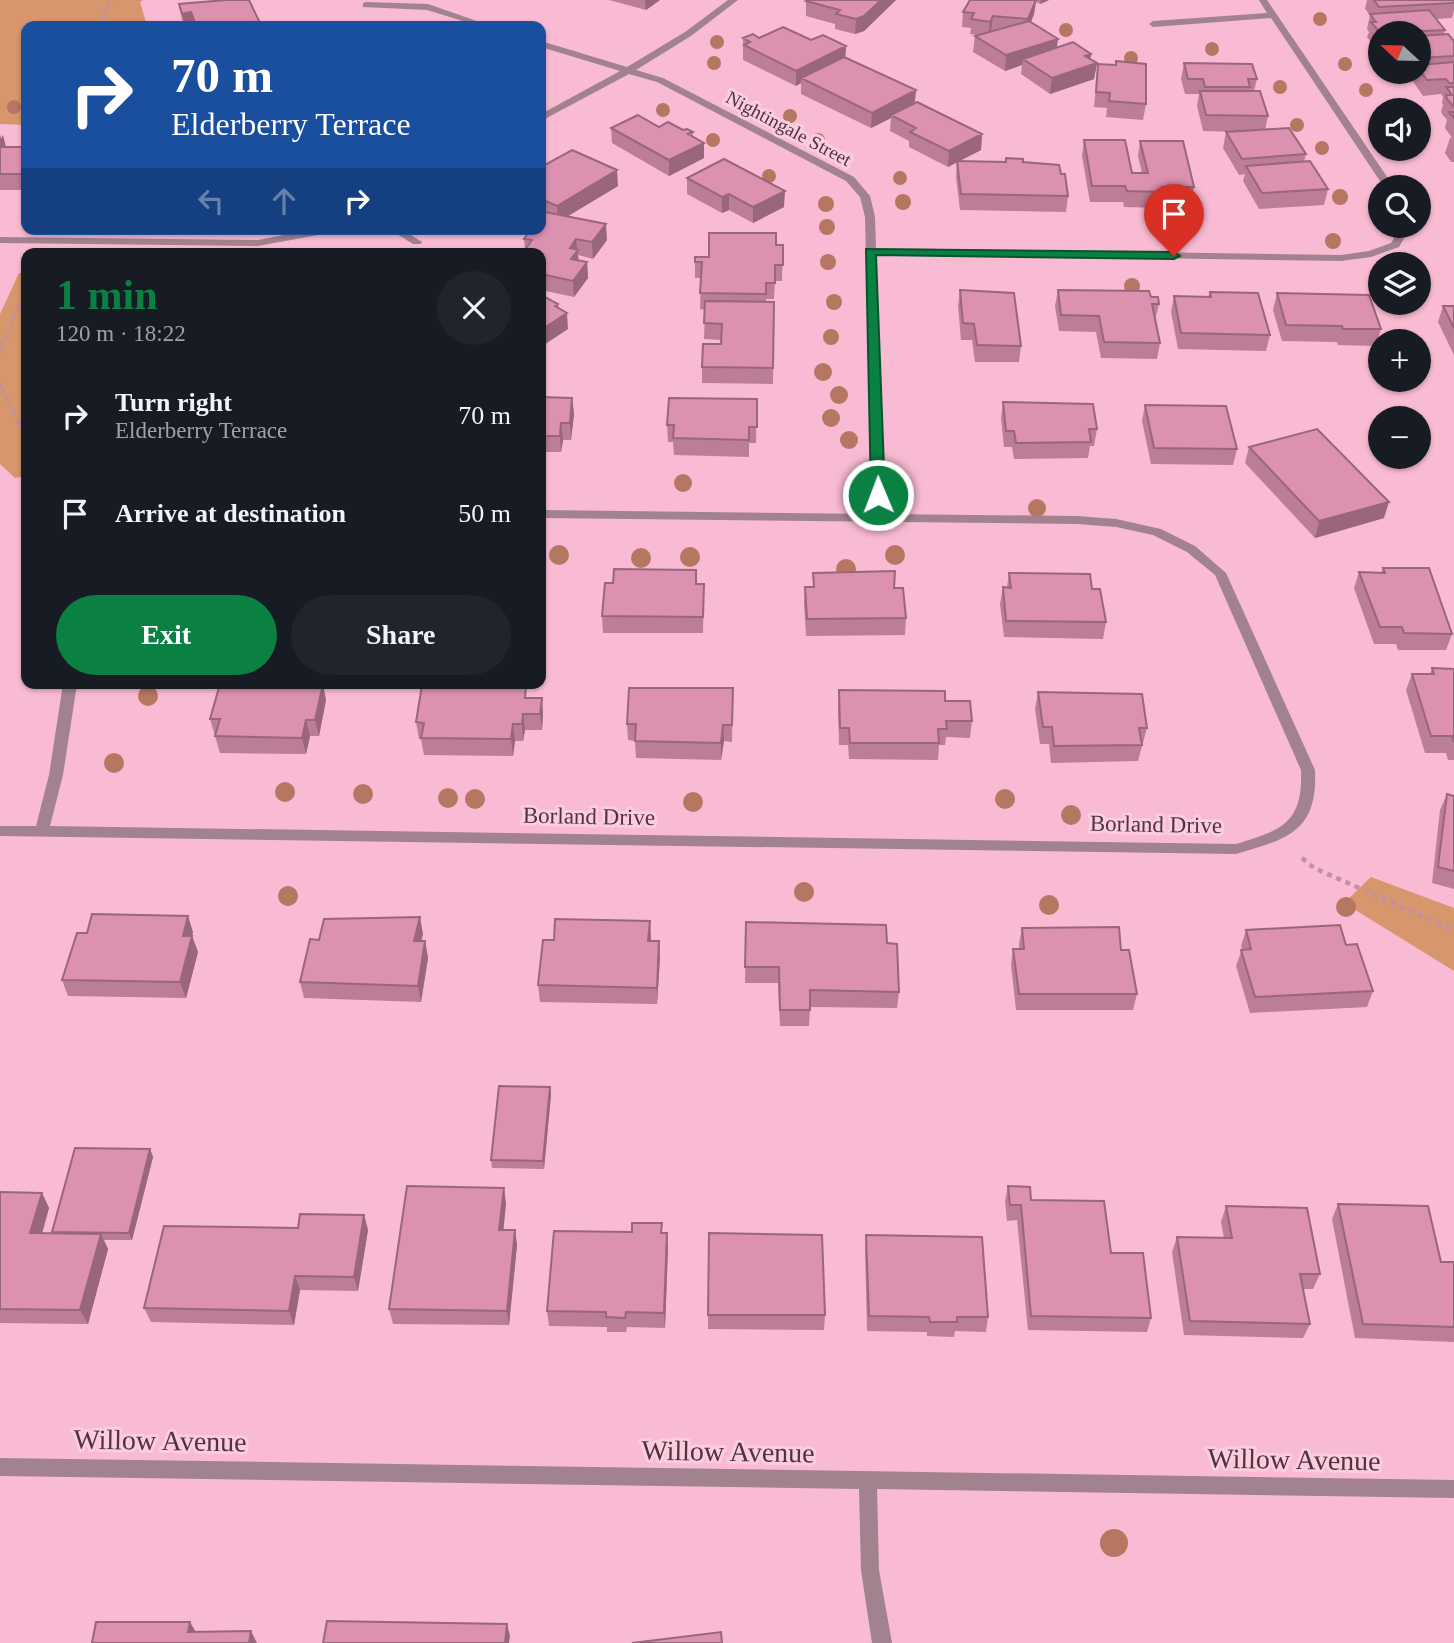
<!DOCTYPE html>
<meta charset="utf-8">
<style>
:root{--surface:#171b24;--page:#20242c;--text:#f1f3f6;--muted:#9ea1a6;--accent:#0b8043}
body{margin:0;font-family:Georgia,serif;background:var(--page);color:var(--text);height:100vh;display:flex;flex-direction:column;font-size:26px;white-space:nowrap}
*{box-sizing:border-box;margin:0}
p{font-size:23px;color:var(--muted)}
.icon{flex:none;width:38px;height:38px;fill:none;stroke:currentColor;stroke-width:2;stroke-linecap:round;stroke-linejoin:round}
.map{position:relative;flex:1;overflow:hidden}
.drawer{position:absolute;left:21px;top:248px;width:525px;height:441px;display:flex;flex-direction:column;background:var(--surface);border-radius:14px;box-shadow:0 2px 5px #0004}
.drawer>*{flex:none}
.banner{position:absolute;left:21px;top:21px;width:525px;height:214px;border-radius:14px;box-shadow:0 2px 5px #0004;background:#1a4fa0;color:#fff;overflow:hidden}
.needle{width:46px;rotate:292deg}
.tools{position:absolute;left:1368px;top:21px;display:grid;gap:14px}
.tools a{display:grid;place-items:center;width:63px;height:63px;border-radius:50%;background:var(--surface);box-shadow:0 2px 5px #0004;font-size:35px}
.pin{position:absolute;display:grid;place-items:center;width:60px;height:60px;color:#fff;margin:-72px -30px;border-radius:50% 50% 50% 0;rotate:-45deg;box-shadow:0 0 7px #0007}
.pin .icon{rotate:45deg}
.me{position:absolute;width:77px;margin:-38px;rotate:359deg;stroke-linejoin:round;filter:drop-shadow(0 0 5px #0008)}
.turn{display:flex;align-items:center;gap:24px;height:147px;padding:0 35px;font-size:32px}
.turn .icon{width:91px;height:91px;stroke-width:2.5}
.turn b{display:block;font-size:49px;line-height:60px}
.lanes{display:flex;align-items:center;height:66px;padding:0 35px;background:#0003;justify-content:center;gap:35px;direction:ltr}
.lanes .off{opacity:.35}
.round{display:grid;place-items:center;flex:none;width:74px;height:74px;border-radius:37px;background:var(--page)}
.head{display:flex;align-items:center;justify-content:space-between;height:119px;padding:0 35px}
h1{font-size:42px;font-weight:600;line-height:52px;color:var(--accent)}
.cta{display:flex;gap:14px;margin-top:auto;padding:14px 35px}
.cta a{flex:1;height:80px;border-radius:42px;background:var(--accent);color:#fff;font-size:28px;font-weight:600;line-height:80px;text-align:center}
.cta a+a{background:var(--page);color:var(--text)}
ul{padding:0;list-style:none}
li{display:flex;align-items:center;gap:21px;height:98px;padding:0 35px}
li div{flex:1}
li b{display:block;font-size:26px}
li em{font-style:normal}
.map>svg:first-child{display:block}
.green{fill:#d8966c}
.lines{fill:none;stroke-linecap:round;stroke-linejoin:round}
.path-far1{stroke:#c38fa4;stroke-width:3.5;stroke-dasharray:3.5 3.5;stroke-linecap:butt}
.path{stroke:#c38fa4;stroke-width:4.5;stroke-dasharray:5 5;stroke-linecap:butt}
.minor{fill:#a2828e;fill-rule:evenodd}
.tree{fill:#b57662}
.wall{fill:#bc7d96}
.shaded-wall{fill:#99667a}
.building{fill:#db91af;stroke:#99667a;stroke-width:2}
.route{fill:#0b8043;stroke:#07532c;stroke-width:2}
.labels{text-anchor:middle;stroke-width:6;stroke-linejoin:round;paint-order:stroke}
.far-street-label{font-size:19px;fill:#51323f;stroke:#fccddf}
.street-label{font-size:23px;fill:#51323f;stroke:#fccddf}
.near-street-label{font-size:28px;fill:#51323f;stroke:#fccddf}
</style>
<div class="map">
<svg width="1454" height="1643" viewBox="0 0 1454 1643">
<rect width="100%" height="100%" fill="#f9bbd3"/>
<path class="green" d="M0,0H143L140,2L147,26H26V125L0,124Z
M19,273H26V476L15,478L0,464V314Z
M1371,877L1454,908V971L1344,903Z"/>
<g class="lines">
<path class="path-far1" d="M104,26L103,13L112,0
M0,352L26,288
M0,384L14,413"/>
<path class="path" d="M13,411L26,438
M1302,858L1314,868L1454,930"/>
<path class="minor" d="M728,0H738L691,36L636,70L663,78L854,177L870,196L875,217L876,248L1341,255L1369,251L1391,243L1401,226H1411L1399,247L1371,257L1341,261L876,254L884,514L1077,516L1116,519L1161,529L1195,546L1226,573L1315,770C1318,832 1287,839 1236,854L0,836V826H36L49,775L63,684H77L63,775L50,826L1236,844C1282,830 1303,823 1301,770L1215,575L1187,552L1153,535L1116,527L1077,524L541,518V510L872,514L865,217L860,197L846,181L657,82L629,74L541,121V114L620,71L541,47V41L627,67L685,32Z
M1259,0H1267L1394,187H1384L1271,18L1153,27L1149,24L1153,21L1267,13Z
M366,2L428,4L491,26H479L427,10L363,7V3Z
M316,229H339L334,232L258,246L0,243V237L258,240Z
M389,229H402L422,242L421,244H413Z
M0,1458L1454,1480V1498L877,1489L879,1570L892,1643H872L861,1570L859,1489L0,1476Z"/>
</g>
<g class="tree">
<circle cx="1320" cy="19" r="7"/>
<circle cx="1066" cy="30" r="7"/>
<circle cx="717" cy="42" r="7"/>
<circle cx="1212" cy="49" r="7"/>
<circle cx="1131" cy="58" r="7"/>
<circle cx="714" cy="63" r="7"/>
<circle cx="1345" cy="64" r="7"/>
<circle cx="1280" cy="87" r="7"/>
<circle cx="1366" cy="90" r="7"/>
<circle cx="14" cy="107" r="7"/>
<circle cx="663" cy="110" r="7"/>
<circle cx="790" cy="116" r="7"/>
<circle cx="1297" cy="125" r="7"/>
<circle cx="713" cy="140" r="7"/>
<circle cx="818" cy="140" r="7"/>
<circle cx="1322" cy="148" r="7"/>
<circle cx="769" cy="176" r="7"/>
<circle cx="900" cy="178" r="7"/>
<circle cx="1340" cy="197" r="8"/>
<circle cx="903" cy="202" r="8"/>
<circle cx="826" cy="204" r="8"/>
<circle cx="827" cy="227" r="8"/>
<circle cx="1180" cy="233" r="8"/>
<circle cx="1333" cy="241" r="8"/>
<circle cx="828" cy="262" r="8"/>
<circle cx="1132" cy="286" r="8"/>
<circle cx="834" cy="302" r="8"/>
<circle cx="831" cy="337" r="8"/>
<circle cx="823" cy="372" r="9"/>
<circle cx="839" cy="395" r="9"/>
<circle cx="831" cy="418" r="9"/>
<circle cx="849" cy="440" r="9"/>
<circle cx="683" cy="483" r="9"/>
<circle cx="1037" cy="508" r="9"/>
<circle cx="559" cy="555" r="10"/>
<circle cx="895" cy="555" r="10"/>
<circle cx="690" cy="557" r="10"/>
<circle cx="641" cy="558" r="10"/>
<circle cx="846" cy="569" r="10"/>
<circle cx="148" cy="696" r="10"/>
<circle cx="114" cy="763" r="10"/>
<circle cx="285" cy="792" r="10"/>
<circle cx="363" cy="794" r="10"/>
<circle cx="448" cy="798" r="10"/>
<circle cx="475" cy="799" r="10"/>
<circle cx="1005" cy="799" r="10"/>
<circle cx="693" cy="802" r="10"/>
<circle cx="1071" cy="815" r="10"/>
<circle cx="804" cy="892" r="10"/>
<circle cx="288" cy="896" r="10"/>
<circle cx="1049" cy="905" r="10"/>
<circle cx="1346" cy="907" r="10"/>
<circle cx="1114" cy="1543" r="14"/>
</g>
<path class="wall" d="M609,0H660L646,10Z
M808,0H896L864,31L855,34L835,29V24L806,16V1Z
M970,0H1049L1040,4L1036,2L1034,14L1031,22L1056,47L1091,54L1090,59L1097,63L1094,79L1050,94L1021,74L1022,65L1005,71L973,52L975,36L978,35L970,34L971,28L962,27L963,12Z
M1367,0H1454V10L1452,18L1436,19L1445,30L1444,34L1454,41V162H1451L1445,153L1450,138H1452L1445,128L1447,120L1442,114L1441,111L1443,105L1442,103L1443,97L1441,94L1423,96L1412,80L1414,74L1400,75L1398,72H1419V33H1381V55L1379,54L1380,49L1377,50L1367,37L1369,32L1367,29L1370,15L1365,9Z
M179,4L261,26H185L182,20Z
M743,38H759L811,40L846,46L845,57L916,90L915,103L982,134L981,150L959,161L1005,162L1006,158L1023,162L1061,174L1068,196L1066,212L960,210L956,177L957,162L948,167L909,147V141L890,131L891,118L871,128L801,94V83L796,86L743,60Z
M1116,61L1146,104L1143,120L1106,117L1107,108L1094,107L1098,64L1115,65Z
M1184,63L1257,79L1254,91L1268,116L1265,130L1306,154L1304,162L1328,189L1324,205L1259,209L1243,181L1245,174L1239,175L1223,148L1226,132H1238L1203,131L1197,106L1199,94H1185L1181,79Z
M659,127L693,132V137L704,158L669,176L612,143L611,128Z
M0,135L6,147L26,149V190H0Z
M1084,140L1132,173H1142L1138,156L1140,141L1194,187L1191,203H1161L1160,208L1124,207L1123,202H1090L1082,156Z
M541,167L618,186L568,216L607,240L593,259L578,255L579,260L587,262L588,278L574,297L541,290V254L525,250L524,239L543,215L541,214Z
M687,178L784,207L753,223L729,210L722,213L687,194Z
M776,245H783L782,281H775L774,299H766V302H774L773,384L702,383V367L721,344V340L704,339L705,310L700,309L701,278H695V257H709Z
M960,290L1021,346L1019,362H975L972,340H961L958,306Z
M1058,290L1151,297L1159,304L1155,320L1160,343L1157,359L1101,358L1096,332L1059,331L1055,306Z
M1210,292L1270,335L1266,351L1178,349L1171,312L1174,296L1208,297Z
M1277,293L1381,329L1376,346L1338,345L1337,342L1282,341L1273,310Z
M1443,306H1454V355L1438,322Z
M541,397L572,398L574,414L571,440H563L561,452H541Z
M757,399L756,443H749V457L674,455L673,442H668L667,425Z
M1003,402L1097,429L1094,446H1090L1088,458L1014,459L1012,447H1004L1001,419Z
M1145,405L1237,449L1233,465L1151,464L1142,421Z
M1249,447L1384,518L1315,538L1245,463Z
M1383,568L1452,634L1446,650H1398L1396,644H1374L1354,588L1359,572L1381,573Z
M813,573L894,588L906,618L905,635L806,636L804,603L805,587H813Z
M1009,573L1092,589L1106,622L1103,639L1004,637L1000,604L1003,587H1007Z
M697,584H704L703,633H603L602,616Z
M1432,668L1454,669V760H1448L1446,753H1425L1406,690L1412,674H1430Z
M733,688L732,742L724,741L721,760L636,758L635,741L628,740L627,724Z
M839,690L945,701L972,721L970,738L946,737L945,745H939L938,760L849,759L848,745H839L838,707Z
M1038,692L1147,728L1138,761L1051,763L1049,744H1040L1035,709Z
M527,698H542L543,715L542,730H525L523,741H515L513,756L424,755L421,739H419L416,722Z
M326,700L319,736H310L306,754L220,753L210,719Z
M1447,794L1454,796V889L1432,883L1440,810Z
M746,922L887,943L899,992L897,1008L810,1007L809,1026H780L778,983H745Z
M1022,928L1121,950L1137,994L1133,1010H1016L1011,965L1013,949H1019V944Z
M1246,930L1346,945L1373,991L1367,1007L1250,1013L1236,966L1242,949L1241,946Z
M193,932L192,936L198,952L186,998L68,996L62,980Z
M423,934L421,941H425L428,958L421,1002L304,998L300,982L319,940Z
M651,937L650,941L660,957L657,1004L540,1002L538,985Z
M550,1087L551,1095L544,1169L492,1168L491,1160Z
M150,1149L153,1157L132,1240H104L108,1249L88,1324L0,1323V1192L42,1193L49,1208L42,1233H52V1232Z
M1008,1186L1031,1200L1111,1253L1151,1318L1147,1332L1028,1330L1017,1220L1007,1221L1005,1201Z
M506,1203L503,1230H515L517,1245L509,1325L393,1324L389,1309Z
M1338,1204L1441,1262H1454V1342L1355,1338L1332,1219Z
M1226,1206L1320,1274L1313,1289H1303L1310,1324L1303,1338L1184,1335L1172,1252L1177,1237L1224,1238L1221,1222Z
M364,1215L368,1230L358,1291L300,1290L294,1325L151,1322L144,1308Z
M662,1233L668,1248L665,1328L627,1327L626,1332H607V1327L549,1326L547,1311Z
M866,1235L988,1317L986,1332L955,1331L954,1337L927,1336V1332L867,1331L865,1250Z
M708,1315H825L824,1330L708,1329Z"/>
<path class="shaded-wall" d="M645,0H660L646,10Z
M881,0H896L864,31L855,34L856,19Z
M1036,0L1034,14L1026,34L1028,19Z
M1041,0H1049L1040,4Z
M191,12L194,26L185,21L186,26H185L182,14Z
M993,16L991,31L988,37L990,22Z
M260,23L261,26H245Z
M1058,39L1056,54L1023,59L1022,65L1005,71L1006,55Z
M846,46L845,62L801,78V83L796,86V71Z
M1091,54L1089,66L1097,63L1094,79L1050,94L1052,78L1085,56Z
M916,90L914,106L891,115V118L871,128L872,113Z
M982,134L981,150L948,167L949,151Z
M3,135L7,151L0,159V140Z
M704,143V158L669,176V160Z
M617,170L618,186L558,222L557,206Z
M785,191L784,207L753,223V207Z
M729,194V210L722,213V197Z
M606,224L607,240L593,259L592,242Z
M576,239L579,266L572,275L570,248Z
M587,262L588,278L574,297L573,281Z
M558,304L559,318L567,313L568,329L541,347V330L555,306Z
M572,398L574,414L571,440L570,423Z
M561,423L563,440L561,452L560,436Z
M1389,502L1384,518L1315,538L1319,521Z
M323,684L326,700L319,736L315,720Z
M542,698L543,715L542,730L540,714Z
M523,714L525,730L523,741L522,724Z
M306,720L310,736L306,754L302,738Z
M513,724L515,741L513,756L511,739Z
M723,725L724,741L721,760V743Z
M188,916L193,932L188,952L183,936Z
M420,917L423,934L417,957L414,941Z
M650,921L651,937L649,957L648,941Z
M192,936L198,952L186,998L180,982Z
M425,941L428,958L421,1002L418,986Z
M659,941L660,957L657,1004V988Z
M550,1087L551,1095L544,1169L543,1161Z
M150,1149L153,1157L132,1240L129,1233Z
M504,1188L506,1203L502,1245L499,1230Z
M42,1193L49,1208L38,1248L30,1233Z
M364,1215L368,1230L358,1291L354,1277Z
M515,1230L517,1245L509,1325L507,1311Z
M667,1233L668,1248L665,1328L664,1313Z
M101,1234L108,1249L88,1324L80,1310Z
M295,1276L300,1290L294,1325L289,1311Z
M190,1622L197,1634L188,1632Z
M507,1624L510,1636L509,1643H505Z
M251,1631L257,1643H249Z"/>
<path class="building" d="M226,0H249L260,23L245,26H188L185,21L194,20L191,12L182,14L179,4Z
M808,0H881L864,16L856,19L836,14L840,10L806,1Z
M970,0H1036L1028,19L993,16L990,22L971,19L974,13L963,12Z
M1374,0H1454V3L1379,7Z
M1429,10L1445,30L1381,33V34L1371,22H1376L1370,14Z
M1029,21L1058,39L1006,55L975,36Z
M783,27L811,40L823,35L846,46L796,71L744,45L750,42L743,38L753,34L759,38Z
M1448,34L1454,41V56L1419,58V36Z
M1073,42L1091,54L1085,56L1097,63L1052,78L1023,59Z
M844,57L916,90L872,113L801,78Z
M1116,61L1146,64V104L1109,101L1110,93L1096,92L1098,64L1116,65Z
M1454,62V83H1449L1446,79L1427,80L1419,69V65Z
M1184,63L1252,64L1257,79H1248L1250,87H1205L1203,79H1188Z
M1446,87H1454V107L1447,99L1446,95H1452Z
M1200,91H1260L1268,116L1206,115Z
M917,102L982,134L949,151L910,132L916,128L891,115Z
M1449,112H1454V118Z
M638,115L659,127L668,122L683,130L687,129L693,132L688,134L704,143L669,160L611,128Z
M1289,128L1306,154L1242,159L1226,132Z
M1084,140H1125L1132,173H1148L1140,141H1183L1194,187H1162L1163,192L1127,191L1125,186H1092Z
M0,147H26L23,152H26V174H0Z
M572,150L617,170L557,206L541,199V167Z
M1006,158L1023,159V162L1059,165L1061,174H1065L1068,196L961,194L957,161L1006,162Z
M724,159L785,191L753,207L729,194L722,197L687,178Z
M1310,161L1328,189L1262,193L1246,166Z
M545,212L606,224L592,242L576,239L570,248L578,250L571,259L587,262L573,281L541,274V254H522L532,240L524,239L531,229H541V217Z
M709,233H776V245H783V265H775V283H766V294L700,293L702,262H695V257H709Z
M960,290L1014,293L1021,346L977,345L974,324L963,323Z
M1058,290L1149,291L1151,297H1158L1159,304H1152L1160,343L1104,342L1099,316L1061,315Z
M1210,292L1258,293L1270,335L1181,333L1174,296L1211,297Z
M1277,293L1369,295L1381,329H1343L1342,326L1286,325Z
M541,295L558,304L555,306L567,313L541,330Z
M705,301L774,302L773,368L702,367L703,344H721L722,324L704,323Z
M1443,306H1454V328Z
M541,397L572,398L570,423H561L560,436H541Z
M669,398L757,399V427H749V440L673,438L674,425H667Z
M1003,402L1093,404L1097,429H1089L1091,442L1016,443L1014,431H1006Z
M1145,405L1226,406L1237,449L1154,448Z
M1317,429L1389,502L1319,521L1249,447Z
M1383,568H1429L1452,634L1404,633L1402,627H1380L1359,572L1385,573Z
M614,569L696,570V584H704L703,617L602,616L605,583H613Z
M895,571L894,588H903L906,618L807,619L805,587H814L813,573Z
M1009,573L1090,574L1092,589H1100L1106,622L1006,621L1003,587L1011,588Z
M1432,668L1454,669V742L1452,736H1431L1412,674H1434Z
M220,684H323L315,720H306L302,738L215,736L220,719H210Z
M422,685L526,686L525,698H542L540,714H523L522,724H513L511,739L421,738L424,723L416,722Z
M629,688H733L732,725H723L721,743L635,741L636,724H627Z
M839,690L945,691V701H970L972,721H946L947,729H938L939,743H850L849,728H840Z
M1038,692L1142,694L1147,728H1139L1142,745L1054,746L1052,727H1043Z
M1447,794L1454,796V871L1438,867Z
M92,914L188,916L183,936H192L180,982L62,980L77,933H87Z
M420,917L414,941H425L418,986L300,982L310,939L319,940L324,919Z
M555,919L650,921L648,941H659L657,988L538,985L543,940H554Z
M746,922L886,925L887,943L897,944L899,992L810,990V1010H780L779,967H745Z
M1340,925L1346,945L1357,944L1373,991L1255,997L1241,950L1251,949L1246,930Z
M1119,927L1121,950H1129L1137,994H1019L1013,949H1024L1022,928Z
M499,1086L550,1087L543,1161L491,1160Z
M75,1148L150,1149L129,1233L52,1232Z
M407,1186L504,1188L499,1230H515L507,1311L389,1309Z
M1008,1186L1030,1187L1031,1200L1104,1201L1111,1253H1143L1151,1318L1031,1316L1021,1205H1010Z
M0,1192L42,1193L30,1233L101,1234L80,1310L0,1309Z
M1338,1204L1428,1206L1441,1262H1454V1327L1363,1324Z
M1226,1206L1307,1208L1320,1274H1300L1310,1324L1190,1321L1177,1237L1232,1238Z
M300,1214L364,1215L354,1277L295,1276L289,1311L144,1308L164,1226L298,1228Z
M632,1223H662L661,1233H667L664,1313L626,1312L625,1318L606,1317V1312L547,1311L554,1231L632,1232Z
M709,1233L822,1235L825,1315H708Z
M866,1235L982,1237L988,1317H957V1322H930L929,1317L869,1316Z
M327,1621L507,1624L505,1643H323Z
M96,1622H190L188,1632L251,1631L249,1643H92Z
M721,1632L722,1643H632Z"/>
<path class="route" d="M866,249L1174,252L1180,256L1174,259L876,255L885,495L878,499L871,495Z"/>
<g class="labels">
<g class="far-street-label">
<text transform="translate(789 128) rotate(28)" y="7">Nightingale Street</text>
</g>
<g class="street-label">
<text transform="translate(589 816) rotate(1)" y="8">Borland Drive</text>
<text transform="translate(1156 824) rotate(1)" y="8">Borland Drive</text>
</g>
<g class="near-street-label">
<text transform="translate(160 1440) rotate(1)" y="10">Willow Avenue</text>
<text transform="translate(728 1451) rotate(1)" y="10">Willow Avenue</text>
<text transform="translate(1294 1459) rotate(1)" y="10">Willow Avenue</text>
</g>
</g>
</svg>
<div class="tools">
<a><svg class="needle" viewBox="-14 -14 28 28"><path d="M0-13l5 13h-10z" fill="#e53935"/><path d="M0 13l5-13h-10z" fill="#9ea1a6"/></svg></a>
<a><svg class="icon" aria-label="sound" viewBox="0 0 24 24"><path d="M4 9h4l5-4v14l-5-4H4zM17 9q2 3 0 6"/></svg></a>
<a><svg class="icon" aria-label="search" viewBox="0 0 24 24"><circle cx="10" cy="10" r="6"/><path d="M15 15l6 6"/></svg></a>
<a><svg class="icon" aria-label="layers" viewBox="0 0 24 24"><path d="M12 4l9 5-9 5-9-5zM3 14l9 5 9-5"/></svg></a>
<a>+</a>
<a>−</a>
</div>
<div class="pin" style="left:1174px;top:256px;background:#d93025"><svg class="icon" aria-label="arrive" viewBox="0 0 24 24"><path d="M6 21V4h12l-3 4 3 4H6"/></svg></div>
<svg class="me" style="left:878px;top:495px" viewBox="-20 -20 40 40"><circle r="17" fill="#0b8043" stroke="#fff" stroke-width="3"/><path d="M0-11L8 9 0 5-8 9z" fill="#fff"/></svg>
<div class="banner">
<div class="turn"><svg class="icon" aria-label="right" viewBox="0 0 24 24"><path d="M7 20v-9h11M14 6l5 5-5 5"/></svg><div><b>70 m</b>Elderberry Terrace</div></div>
<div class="lanes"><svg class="icon off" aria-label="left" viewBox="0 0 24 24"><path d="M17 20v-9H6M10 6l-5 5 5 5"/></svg><svg class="icon off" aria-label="ahead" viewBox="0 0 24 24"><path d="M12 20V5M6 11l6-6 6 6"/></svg><svg class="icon" aria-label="right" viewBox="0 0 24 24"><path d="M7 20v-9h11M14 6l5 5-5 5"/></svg></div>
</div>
<section class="drawer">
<div class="head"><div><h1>1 min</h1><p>120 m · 18:22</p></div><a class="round"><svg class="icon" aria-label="close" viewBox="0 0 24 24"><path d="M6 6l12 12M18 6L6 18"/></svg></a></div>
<ul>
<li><svg class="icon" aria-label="right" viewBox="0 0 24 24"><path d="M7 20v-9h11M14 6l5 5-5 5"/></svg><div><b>Turn right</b><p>Elderberry Terrace</p></div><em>70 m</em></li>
<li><svg class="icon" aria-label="arrive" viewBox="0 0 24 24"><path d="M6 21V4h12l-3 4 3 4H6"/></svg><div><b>Arrive at destination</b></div><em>50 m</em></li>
</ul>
<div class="cta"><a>Exit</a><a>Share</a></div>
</section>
</div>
